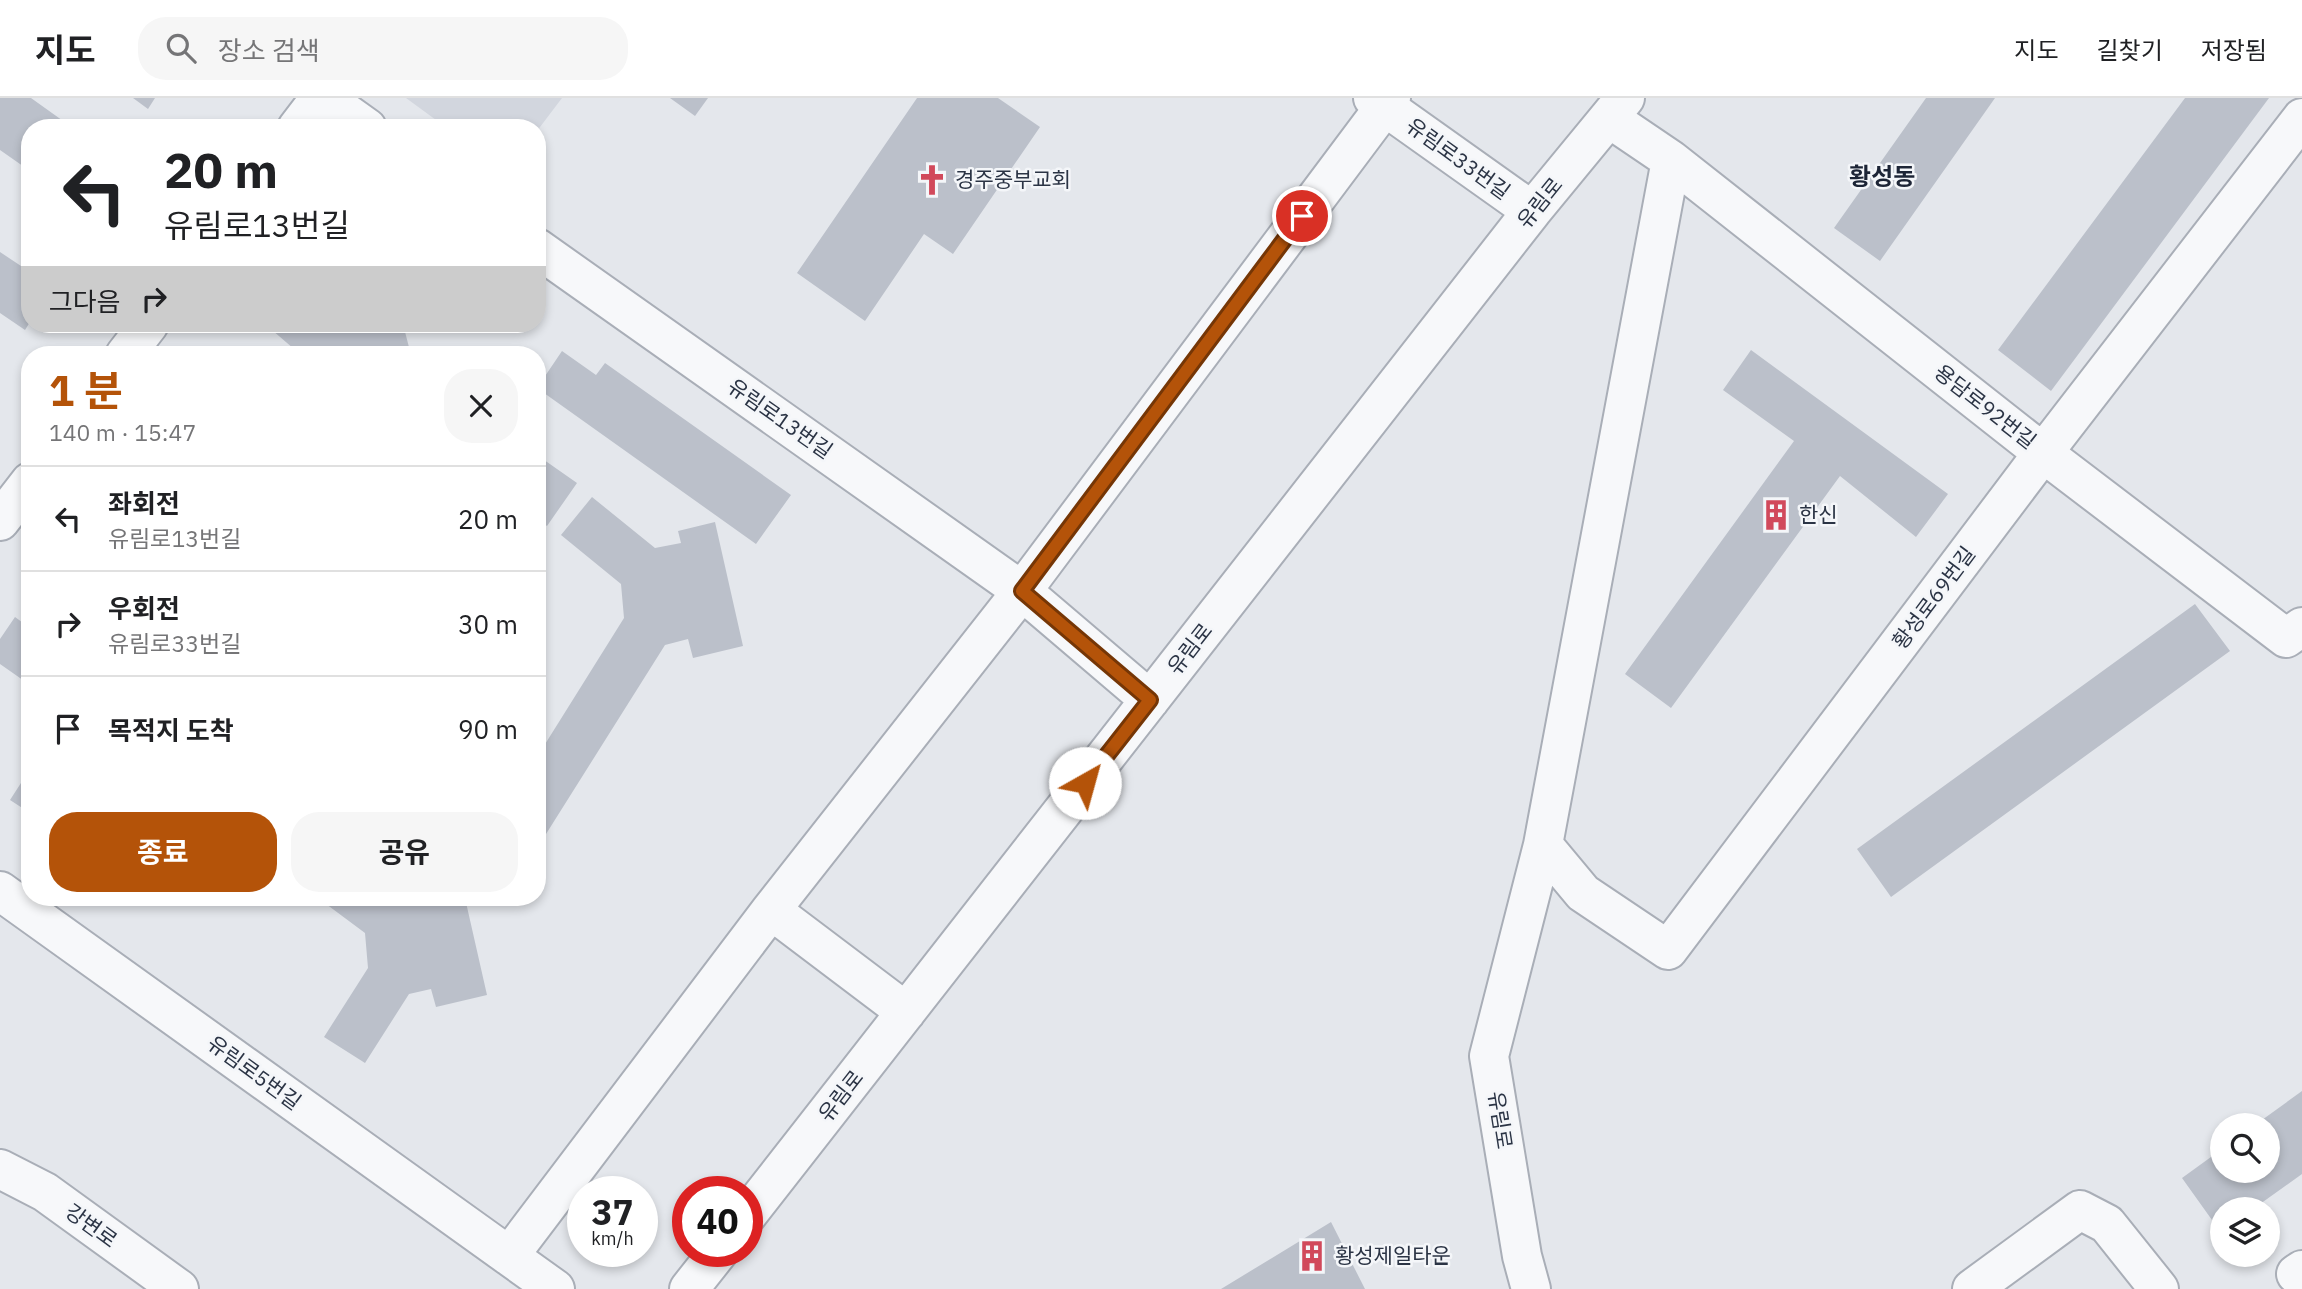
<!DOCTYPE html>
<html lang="ko">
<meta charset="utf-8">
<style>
:root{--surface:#fff;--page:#f6f6f6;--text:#202124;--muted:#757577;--line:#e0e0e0;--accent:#b45309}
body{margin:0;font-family:"IBM Plex Sans","Noto Sans KR",sans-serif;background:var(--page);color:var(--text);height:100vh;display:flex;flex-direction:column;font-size:26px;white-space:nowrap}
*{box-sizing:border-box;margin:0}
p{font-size:23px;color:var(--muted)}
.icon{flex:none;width:38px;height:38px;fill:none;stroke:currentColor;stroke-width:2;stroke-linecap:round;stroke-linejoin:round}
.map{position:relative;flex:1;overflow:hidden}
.sheet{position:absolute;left:21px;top:248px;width:525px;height:560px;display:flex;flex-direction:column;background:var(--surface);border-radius:28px;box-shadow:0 4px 10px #0003}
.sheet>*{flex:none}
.banner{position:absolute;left:21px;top:21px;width:525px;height:214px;border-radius:28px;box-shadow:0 4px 10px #0003;background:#fff;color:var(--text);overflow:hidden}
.buttons{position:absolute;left:2210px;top:1015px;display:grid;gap:14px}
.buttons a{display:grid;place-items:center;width:70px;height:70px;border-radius:50%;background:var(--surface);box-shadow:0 4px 10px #0003;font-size:35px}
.speed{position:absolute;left:567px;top:1078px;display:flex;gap:14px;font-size:35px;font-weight:700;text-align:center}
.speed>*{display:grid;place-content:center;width:91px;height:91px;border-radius:50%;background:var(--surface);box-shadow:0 4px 10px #0003;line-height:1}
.speed small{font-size:18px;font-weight:400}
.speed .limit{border:10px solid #d22;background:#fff;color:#111}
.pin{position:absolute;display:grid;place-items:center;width:60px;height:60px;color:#fff;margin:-30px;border:4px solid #fff;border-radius:50%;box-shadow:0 2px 7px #0007}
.me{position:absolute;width:77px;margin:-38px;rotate:38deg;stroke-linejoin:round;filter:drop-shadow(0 0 5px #0008)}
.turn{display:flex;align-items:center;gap:24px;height:147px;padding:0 28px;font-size:32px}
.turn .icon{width:91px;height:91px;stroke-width:2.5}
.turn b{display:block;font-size:49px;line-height:60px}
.then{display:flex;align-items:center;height:66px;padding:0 28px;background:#0003;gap:14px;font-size:26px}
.round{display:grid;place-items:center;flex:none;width:74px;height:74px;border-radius:28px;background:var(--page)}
.summary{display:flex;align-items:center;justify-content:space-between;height:119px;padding:0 28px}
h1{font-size:42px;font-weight:700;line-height:52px;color:var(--accent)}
.button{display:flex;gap:14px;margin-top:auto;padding:14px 28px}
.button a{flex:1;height:80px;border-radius:28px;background:var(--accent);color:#fff;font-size:28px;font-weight:700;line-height:80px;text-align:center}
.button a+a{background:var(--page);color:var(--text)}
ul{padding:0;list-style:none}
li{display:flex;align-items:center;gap:21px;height:105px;padding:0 28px;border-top:2px solid var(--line)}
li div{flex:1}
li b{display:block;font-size:26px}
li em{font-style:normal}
header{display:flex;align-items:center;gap:42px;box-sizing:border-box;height:98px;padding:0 35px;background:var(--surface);border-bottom:2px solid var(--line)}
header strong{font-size:33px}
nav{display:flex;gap:38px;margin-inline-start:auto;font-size:24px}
.search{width:490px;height:63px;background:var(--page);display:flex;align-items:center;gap:18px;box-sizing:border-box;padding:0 24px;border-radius:28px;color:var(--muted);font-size:26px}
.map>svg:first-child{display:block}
.built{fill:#d2d6de}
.building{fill:#bbc0ca}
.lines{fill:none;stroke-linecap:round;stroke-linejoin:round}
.minor-casing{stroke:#a9aeb7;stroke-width:42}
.minor{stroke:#f7f8fa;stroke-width:38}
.route-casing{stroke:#753606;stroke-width:18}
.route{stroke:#b45309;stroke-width:12}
.labels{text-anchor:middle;stroke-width:5;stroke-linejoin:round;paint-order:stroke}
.street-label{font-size:21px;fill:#2b3445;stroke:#f4f6f9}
.poi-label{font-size:21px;fill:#2b3445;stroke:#f4f6f9;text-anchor:start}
.quarter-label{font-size:24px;font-weight:bold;fill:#1d2536;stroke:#f4f6f9}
</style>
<header>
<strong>지도</strong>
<div class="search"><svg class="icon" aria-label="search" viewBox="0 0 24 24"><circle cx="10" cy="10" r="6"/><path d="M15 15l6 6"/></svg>장소 검색</div>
<nav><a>지도</a><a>길찾기</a><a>저장됨</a></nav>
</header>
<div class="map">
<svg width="2302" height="1191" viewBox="0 0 2302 1191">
<rect width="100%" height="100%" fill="#e4e7ec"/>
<path class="built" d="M406,0H562L537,33V30H447Z"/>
<path class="building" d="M0,0H31L73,30H30V73L0,52Z
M133,0H155L148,11Z
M670,0H708L695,18Z
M917,0H998L1040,29L953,156L924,136L865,223L797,175Z
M1926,0H1995L1880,163L1834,130Z
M2185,0H2269L2051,293L1998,252Z
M0,154L30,174V224L25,232L0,215Z
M265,226H403L411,257H301Z
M1751,252L1948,396L1916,439L1840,378L1671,610L1625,576L1794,343L1723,292Z
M562,253L596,277L605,265L791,397L756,446L537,290Z
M537,357L577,385L547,428L537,421Z
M592,399L655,450L681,445L678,433L715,424L743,548L693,560L688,541L665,547L541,744L537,742V659L624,520L621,486L561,437Z
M2195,506L2230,553L1891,799L1857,751Z
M15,519L30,530V587L0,566V541Z
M30,671V715L10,702Z
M318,800H465L487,897L436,909L431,891L409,896L365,965L324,939L368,870L365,835Z
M2302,993V1076L2253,1111H2222V1136L2182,1080L2222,1051V1073H2268V1027H2255Z
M1331,1124L1365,1191H1221Z"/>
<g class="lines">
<defs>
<path id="minor" d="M325,0L367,30
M1373,0L1532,113
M297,30L320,0
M1671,62L2043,355L2286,540L2302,529
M537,150L1022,493L1150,602
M125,257L149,226
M0,423L30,384
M1543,747L1583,795L1668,852L2043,355L2302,20
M0,793L555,1191
M906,914L771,812L1022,493L1391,0
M0,1071L45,1094L179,1191
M747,1117L1532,113L1625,0
M509,1158L771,812
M2296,1176L2302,1172
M689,1191L719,1153
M1531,1191L1522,1158L1489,958L1543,747L1671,62L1609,20
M1972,1191L2080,1112L2107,1126L2159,1191"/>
</defs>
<use href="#minor" class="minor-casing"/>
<use href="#minor" class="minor"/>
</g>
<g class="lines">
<defs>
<path id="route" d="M1085,685L1150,602L1022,493L1302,118"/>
</defs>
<use href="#route" class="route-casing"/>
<use href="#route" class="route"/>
</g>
<defs>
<symbol id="church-bare" viewBox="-9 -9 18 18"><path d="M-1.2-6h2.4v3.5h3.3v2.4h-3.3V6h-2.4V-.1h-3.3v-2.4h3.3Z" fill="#d1495b" stroke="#f4f6f9" stroke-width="2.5" paint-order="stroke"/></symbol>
<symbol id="building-bare" viewBox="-9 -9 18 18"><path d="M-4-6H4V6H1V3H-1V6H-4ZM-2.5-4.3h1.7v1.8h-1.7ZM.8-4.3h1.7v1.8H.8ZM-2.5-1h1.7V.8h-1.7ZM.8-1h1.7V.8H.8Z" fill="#d1495b" stroke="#f4f6f9" stroke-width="2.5" paint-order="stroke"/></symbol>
</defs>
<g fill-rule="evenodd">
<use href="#church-bare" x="910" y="60" width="44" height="44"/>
<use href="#building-bare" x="1754" y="395" width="44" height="44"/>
<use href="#building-bare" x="1290" y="1136" width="44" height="44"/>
</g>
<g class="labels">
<g class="street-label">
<text transform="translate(1458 61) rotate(36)" y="7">유림로33번길</text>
<text transform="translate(1540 105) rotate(-51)" y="7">유림로</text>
<text transform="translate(1985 309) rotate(38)" y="7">용담로92번길</text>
<text transform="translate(780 321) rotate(35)" y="7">유림로13번길</text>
<text transform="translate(1934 500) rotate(-53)" y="7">황성로69번길</text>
<text transform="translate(1190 551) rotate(-52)" y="7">유림로</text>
<text transform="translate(254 975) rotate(36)" y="7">유림로5번길</text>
<text transform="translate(841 998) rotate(-52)" y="7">유림로</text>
<text transform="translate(1500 1022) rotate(81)" y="7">유림로</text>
<text transform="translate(91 1128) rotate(36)" y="7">강변로</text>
</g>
<g class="poi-label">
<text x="955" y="89">경주중부교회</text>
<text x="1799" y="424">한신</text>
<text x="1335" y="1165">황성제일타운</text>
</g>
<g class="quarter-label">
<text x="1882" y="87">황성동</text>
</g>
</g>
</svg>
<div class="buttons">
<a><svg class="icon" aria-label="search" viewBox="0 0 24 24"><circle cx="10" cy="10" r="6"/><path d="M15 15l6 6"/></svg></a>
<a><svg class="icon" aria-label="layers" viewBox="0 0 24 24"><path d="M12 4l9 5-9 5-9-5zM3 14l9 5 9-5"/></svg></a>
</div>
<div class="speed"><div>37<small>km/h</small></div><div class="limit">40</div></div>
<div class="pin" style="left:1302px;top:118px;background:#d93025"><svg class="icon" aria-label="arrive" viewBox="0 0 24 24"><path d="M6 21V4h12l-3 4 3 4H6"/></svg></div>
<svg class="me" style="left:1085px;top:685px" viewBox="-20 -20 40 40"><circle r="19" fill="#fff"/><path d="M0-13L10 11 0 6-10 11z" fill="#b45309"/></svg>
<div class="banner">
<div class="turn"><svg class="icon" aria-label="left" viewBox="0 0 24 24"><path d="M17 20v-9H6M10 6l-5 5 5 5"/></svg><div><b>20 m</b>유림로13번길</div></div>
<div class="then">그다음<svg class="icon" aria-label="right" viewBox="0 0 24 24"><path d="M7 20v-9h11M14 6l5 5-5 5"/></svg></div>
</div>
<section class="sheet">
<div class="summary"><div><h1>1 분</h1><p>140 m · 15:47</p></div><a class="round"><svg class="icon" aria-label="close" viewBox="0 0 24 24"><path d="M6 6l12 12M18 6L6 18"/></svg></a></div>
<ul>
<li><svg class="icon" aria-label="left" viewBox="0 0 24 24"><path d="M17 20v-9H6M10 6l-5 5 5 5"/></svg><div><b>좌회전</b><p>유림로13번길</p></div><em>20 m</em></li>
<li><svg class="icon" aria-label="right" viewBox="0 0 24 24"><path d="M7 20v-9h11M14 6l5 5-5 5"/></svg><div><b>우회전</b><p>유림로33번길</p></div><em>30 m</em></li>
<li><svg class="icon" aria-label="arrive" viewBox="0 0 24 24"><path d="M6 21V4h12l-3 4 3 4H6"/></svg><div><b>목적지 도착</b></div><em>90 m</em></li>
</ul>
<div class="button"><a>종료</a><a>공유</a></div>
</section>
</div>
